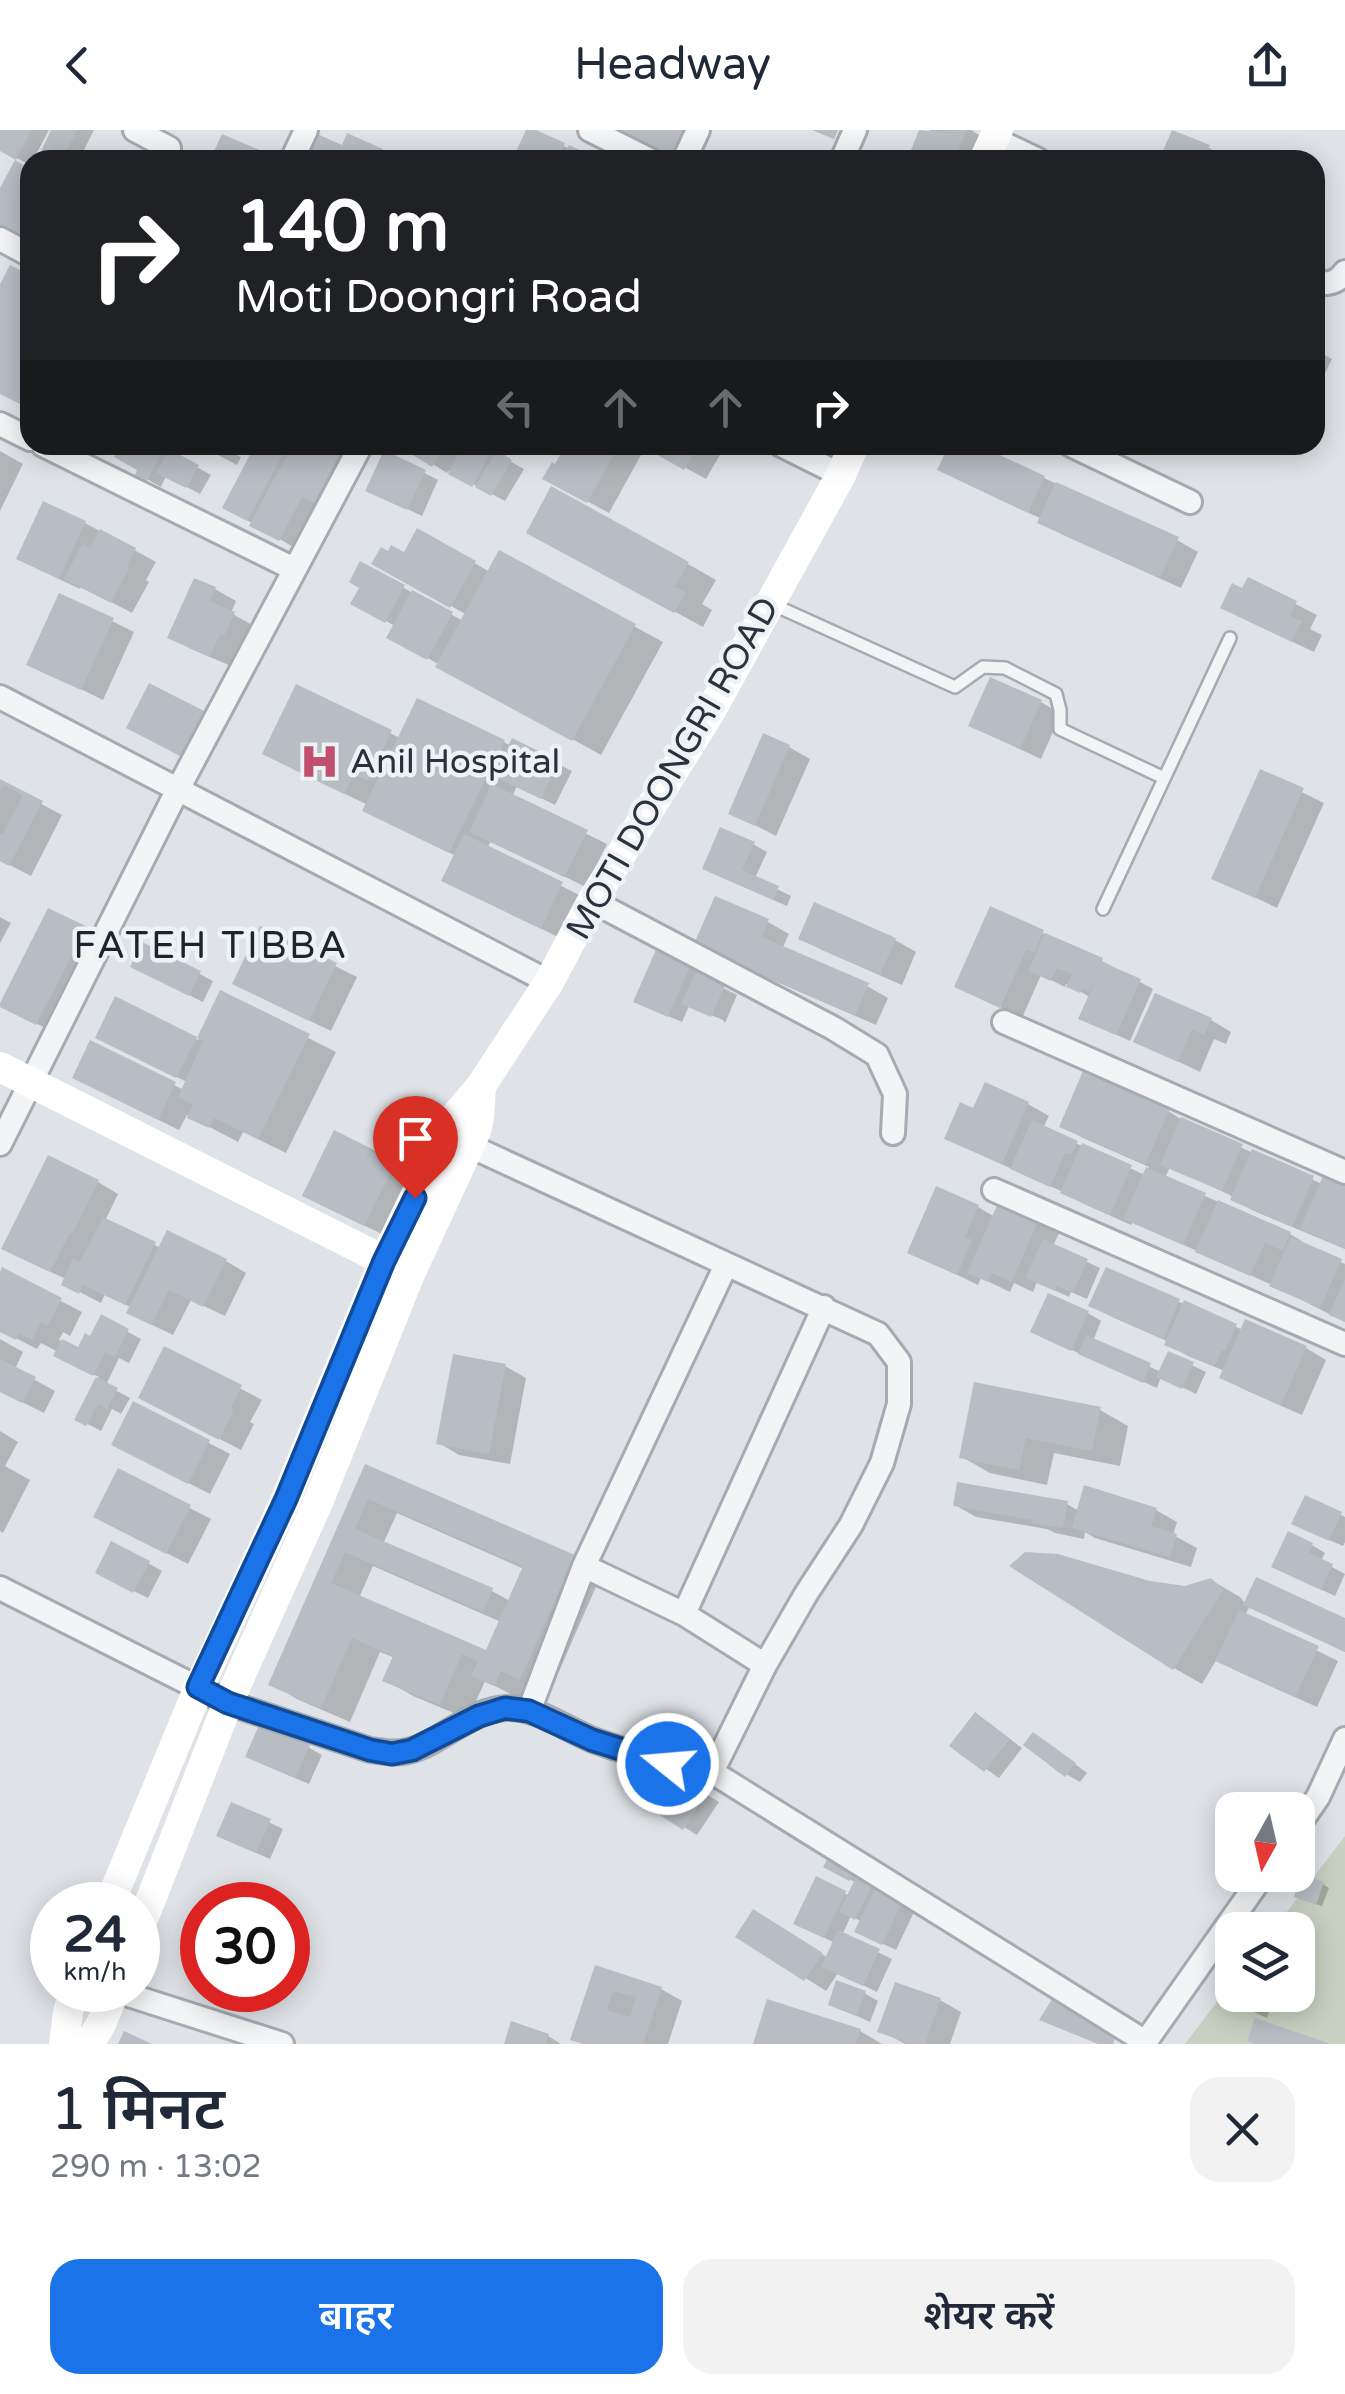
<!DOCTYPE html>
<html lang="hi">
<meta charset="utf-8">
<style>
:root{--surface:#fff;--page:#f2f2f3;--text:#1f2937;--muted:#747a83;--accent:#1a73e8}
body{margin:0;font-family:"Varela Round","Noto Sans Devanagari",sans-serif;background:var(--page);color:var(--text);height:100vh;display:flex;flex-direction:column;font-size:38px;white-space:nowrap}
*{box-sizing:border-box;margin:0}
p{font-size:32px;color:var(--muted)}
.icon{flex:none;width:55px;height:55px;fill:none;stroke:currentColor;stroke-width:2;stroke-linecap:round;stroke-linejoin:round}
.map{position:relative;height:1914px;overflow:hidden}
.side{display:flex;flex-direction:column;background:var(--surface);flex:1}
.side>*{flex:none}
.hud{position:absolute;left:20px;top:20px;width:1305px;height:305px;border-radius:30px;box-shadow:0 5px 25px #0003;background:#202124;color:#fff;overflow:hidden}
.needle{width:65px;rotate:188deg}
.fabs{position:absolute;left:1215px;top:1662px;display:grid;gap:20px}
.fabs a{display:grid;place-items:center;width:100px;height:100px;border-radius:20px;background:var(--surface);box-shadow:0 5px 25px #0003;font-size:50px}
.speed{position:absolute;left:30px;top:1752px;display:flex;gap:20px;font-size:50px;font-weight:700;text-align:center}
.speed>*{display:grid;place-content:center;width:130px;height:130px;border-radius:50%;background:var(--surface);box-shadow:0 5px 25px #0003;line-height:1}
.speed small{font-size:25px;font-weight:400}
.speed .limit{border:15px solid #d22;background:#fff;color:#111}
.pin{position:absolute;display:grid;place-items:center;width:85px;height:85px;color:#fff;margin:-102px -42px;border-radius:50% 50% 50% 0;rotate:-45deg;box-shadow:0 0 10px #0007}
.pin .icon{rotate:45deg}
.me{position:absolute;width:110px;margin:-55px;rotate:287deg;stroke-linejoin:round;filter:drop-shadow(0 0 8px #0008)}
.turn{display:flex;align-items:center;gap:35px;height:210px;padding:0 50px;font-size:45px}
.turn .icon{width:130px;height:130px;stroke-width:2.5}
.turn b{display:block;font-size:70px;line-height:85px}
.lanes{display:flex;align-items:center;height:95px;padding:0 50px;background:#0003;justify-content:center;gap:50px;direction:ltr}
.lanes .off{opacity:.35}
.round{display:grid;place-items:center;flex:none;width:105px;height:105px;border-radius:30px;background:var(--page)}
.overview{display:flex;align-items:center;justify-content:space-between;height:170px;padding:0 50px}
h1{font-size:60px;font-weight:600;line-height:75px}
.button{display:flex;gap:20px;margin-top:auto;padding:20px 50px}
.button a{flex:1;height:115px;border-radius:30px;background:var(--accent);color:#fff;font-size:40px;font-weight:600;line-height:115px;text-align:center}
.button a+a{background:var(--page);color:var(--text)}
header{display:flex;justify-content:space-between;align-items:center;height:130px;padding:0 50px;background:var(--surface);font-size:45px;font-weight:600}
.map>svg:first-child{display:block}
.green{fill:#c7d0c1}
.shadow{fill:#0003;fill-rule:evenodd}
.building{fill:#b7bdc3;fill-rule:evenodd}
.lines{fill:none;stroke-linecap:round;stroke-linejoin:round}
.lane-casing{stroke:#a5abb1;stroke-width:16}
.street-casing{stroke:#a5abb1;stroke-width:28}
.lane{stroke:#f2f4f6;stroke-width:11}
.street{stroke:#f2f4f6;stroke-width:22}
.secondary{stroke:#fff;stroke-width:30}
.route-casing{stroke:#114b97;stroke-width:25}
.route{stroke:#1a73e8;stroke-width:18}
.labels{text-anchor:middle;stroke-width:9;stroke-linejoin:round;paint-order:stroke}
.poi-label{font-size:35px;fill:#2a333d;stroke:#eff2f5;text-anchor:start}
.street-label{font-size:35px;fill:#2a333d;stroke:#eff2f5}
.neighbourhood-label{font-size:38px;letter-spacing:2.5px;fill:#1c242e;stroke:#eff2f5}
</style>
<header><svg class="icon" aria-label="back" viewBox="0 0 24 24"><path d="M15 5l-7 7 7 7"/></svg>Headway<svg class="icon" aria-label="share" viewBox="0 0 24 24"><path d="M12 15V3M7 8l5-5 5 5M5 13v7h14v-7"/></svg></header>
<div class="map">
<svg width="1345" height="1914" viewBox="0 0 1345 1914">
<rect width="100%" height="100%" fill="#dfe3e7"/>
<path class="green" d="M1345,1706V1914H1185L1232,1852V1865H1298V1800H1273Z"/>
<path class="shadow" d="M0,0H49L33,30H30V35L0,19Z
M54,0H94L79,30H40Z
M529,0L570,19L595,30H515Z
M617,0H708L695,30H672L636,15Z
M930,0H971L981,6L971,30H909Z
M343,18L382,21L396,30H316Z
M1209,18L1229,30H1162Z
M1315,220L1332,229L1321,251L1315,248Z
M123,315H183L177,326L211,345L200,364L166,346L161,357L138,344L141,339Z
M199,315H242L237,325L241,327L237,335Z
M258,315H356L300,421L225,377Z
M416,315H500L508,320L504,328L524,339L505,371L448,341L447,343L412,321Z
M568,315H723L725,316L706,349L646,316L609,383L545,348L556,337Z
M952,315H973L1177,410L1198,422L1181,458L1061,404L1042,389L961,351Z
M0,321L23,334L0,381Z
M385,323L438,350L422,386L382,367Z
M85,393L156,432L146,450L149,452L132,483L81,456L80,459L40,440Z
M418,401L490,442L500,423L663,512L601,625L390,507L395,496L354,473L362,457L361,434L463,491L467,485L375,433L405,426Z
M557,418L688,434L716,450L702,474L712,480L703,497Z
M1249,450L1317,485L1310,499L1322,505L1314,522L1244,489Z
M215,459L236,471L231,483L254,496L246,516L241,514L231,536L191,519L170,507Z
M61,466L134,502L103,570L30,534Z
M297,557L400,608L504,612L511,616L513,612L572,641L555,675L517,656L512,667L607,714L586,757L491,711L487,718L583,767L562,809L465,761L456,726L365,680L368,675L293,639Z
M1041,572L1061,584L1041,629L992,606Z
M203,583L223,595L202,636L149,609Z
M789,617L810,629L776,706L731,683Z
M1261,642L1324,673L1277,778L1214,748Z
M0,652L62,685L31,746L0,730Z
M753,714L767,722L755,748L791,766L787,776L719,746Z
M716,769L768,792L789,804L782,819L867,856L888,868L876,895L717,826Z
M815,776L895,810L916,822L902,855L822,820L801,808Z
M0,787L11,793L0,813Z
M261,799L357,847L331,901L256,865Z
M93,802L113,814L104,832L96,829L58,905L2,875Z
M1043,803L1102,831L1153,859L1130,911L1095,895L1090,867L1066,854L1065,857L1041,845L1022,888L957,856Z
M144,815L213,851L203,872L146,844Z
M659,818L705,840L702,847L737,865L725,893L723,890L689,876L682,892L649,878Z
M221,864L336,922L286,1023L243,1002L238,1012L187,985L179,1000L96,959L91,914L184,960L187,952L118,919L116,869L198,910Z
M1211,890L1231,902L1226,914L1214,909L1200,942L1136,911Z
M1028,974L1049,986L1043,998L1145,1045L1149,1037L1083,1008L1062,996L1168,981L1189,994L1322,1054L1345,1059V1119L1254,1081L1233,1069L1234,1067L1170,1037L1165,1048L1290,1104L1310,1116V1118L1345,1134V1192L1272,1155L1133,1092L1131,1095L1084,1074L1063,1062L968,1019L947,1008L975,981Z
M335,1004L416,1045L386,1106L326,1077Z
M98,1052L118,1064L105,1091L161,1118L226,1131L246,1143L225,1186L191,1170L173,1205L150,1194L132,1178L105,1164L101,1173L64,1154L66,1149L25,1130Z
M978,1077L995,1087L1038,1091L1059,1103L1053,1116L1100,1138L1087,1169L1071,1162L1069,1167L1037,1152L1033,1162L1014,1153L1010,1162L981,1148L978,1155L910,1122Z
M1107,1140L1243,1200L1306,1218L1326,1230L1302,1285L1243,1259L1222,1247L1225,1241L1188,1226L1168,1214L1169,1212L1112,1187L1092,1175Z
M3,1141L82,1182L70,1206L63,1202L59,1210L79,1220L91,1209L102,1188L141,1209L129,1233L119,1228L106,1255L130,1268L121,1284L112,1279L101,1301L78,1289L99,1247L70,1233L58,1222L41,1213L37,1219L0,1200V1147Z
M1088,1183L1101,1191L1093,1211L1161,1242L1169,1224L1206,1242L1196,1264L1161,1247L1157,1258L1047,1209Z
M0,1209L23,1222L15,1239L55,1261L44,1283L0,1261Z
M165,1219L262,1270L250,1292L254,1294L241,1320L162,1279Z
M505,1236L526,1248L510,1334L459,1325L439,1313Z
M134,1274L230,1324L210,1364L135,1326Z
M1100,1280L1128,1296L1120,1336L1054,1323L1047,1355L990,1343L962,1327Z
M0,1301L18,1312L5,1336L30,1350L3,1403L0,1401Z
M366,1337L574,1427L602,1443L549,1564L529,1555L522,1570L485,1551L468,1589L413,1566L385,1550L395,1528L380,1522L350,1592L299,1570L271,1554ZM397,1383L524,1439L510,1471L492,1461L383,1414ZM373,1436L501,1492L488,1524L359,1468Z
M119,1341L211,1389L188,1434L117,1398Z
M1306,1368L1345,1387V1412L1343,1416L1308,1401Z
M1067,1374L1079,1381L1156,1380L1177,1392L1173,1405L1197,1418L1191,1437L1095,1408L1085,1402L1084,1409L1055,1403L1047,1399L976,1387L955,1375Z
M1312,1415L1325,1423L1321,1431L1345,1444L1335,1466L1288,1444Z
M148,1433L162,1441L148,1468L111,1450Z
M1211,1450L1240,1467L1246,1474L1345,1490V1522L1250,1476L1245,1485L1338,1531L1317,1577L1239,1542L1217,1529L1202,1554L1174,1538L1149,1454L1185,1458Z
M989,1593L1022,1618L999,1648L953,1616Z
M1047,1613L1087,1643L1080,1652L1066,1644Z
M308,1617L322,1625L309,1654L262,1634Z
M673,1644L719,1672L697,1705L652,1677Z
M233,1675L283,1699L270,1729L233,1713Z
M834,1723L916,1778L896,1820L871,1808L862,1792L851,1786L842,1805L892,1829L877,1862L838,1843L826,1861L739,1806L775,1794L828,1828L835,1813L810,1801L817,1750L850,1766L856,1753L827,1736Z
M1323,1754L1329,1758L1322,1776L1302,1769Z
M596,1838L661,1859L682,1871L668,1914H583L573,1909Z
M864,1863L878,1871L870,1892L831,1874Z
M1234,1865H1275L1267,1888L1231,1872Z
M940,1870L961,1882L950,1914H905L880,1900Z
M860,1901L882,1914H755Z
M548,1906L561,1914H506Z"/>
<path class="building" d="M0,0H32L16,30L0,21Z
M51,0H77L62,30H37Z
M526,0H536L565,13L557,30H512Z
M614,0H682L670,28L612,4Z
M812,0H838L834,9Z
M919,0L927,1L967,0L954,30H907Z
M1172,0L1210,15L1203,30H1159Z
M315,3L342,15L347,3L383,19L378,30H313L304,26Z
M222,4L274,26L273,30H210Z
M569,15L601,30H562Z
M15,30L30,39V117L0,101V58Z
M10,135L30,145V268L26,277L0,264V154Z
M120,315H165L147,351L135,345L137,340L114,327Z
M196,315H220L215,325Z
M255,315H288L247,391L222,378Z
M292,315H344L314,373L302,367L279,411L249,396Z
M413,315H447L432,337L408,322Z
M462,315H494L472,357L448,344Z
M566,315H619L587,373L542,349L552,332L555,334Z
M640,315H698L684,340Z
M949,315H978L1045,346L1028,383L937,340Z
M169,319L199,335L186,358L156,343Z
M384,320L426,340L407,380L365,361Z
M497,320L512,330L491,366L475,357Z
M1056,352L1179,407L1160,448L1037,393Z
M551,356L689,432L675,457L686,462L674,483L526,403Z
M43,371L86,391L59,449L16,429Z
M417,398L476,431L450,478L371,434L381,417L388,421L391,415L404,422Z
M100,399L136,418L127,436L129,438L111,473L64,449L82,414L90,418Z
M499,420L636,494L572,611L435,537Z
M360,431L405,455L385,493L350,474L359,458L349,452Z
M1248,447L1297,471L1290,486L1302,491L1292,512L1220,478L1232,453L1242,458Z
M194,448L216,457L210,471L235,482L224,506L220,504L210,527L167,508Z
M412,460L453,482L427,530L386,508Z
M59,463L114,488L81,560L26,535Z
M990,547L1042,570L1020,619L968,596Z
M149,553L204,581L180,626L126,598Z
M296,554L392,600L368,651L354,644L344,664L262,624Z
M417,568L505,610L449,723L362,681Z
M763,603L790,615L755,696L728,684Z
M512,608L559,631L541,669L493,646Z
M1260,639L1304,658L1255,768L1211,749Z
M0,649L43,671L9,736L0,731V704L2,705L23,665L3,655L0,661Z
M492,654L588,700L564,747L469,702Z
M720,697L755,712L742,740L779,756L773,770L702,739Z
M464,704L563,752L541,799L441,751Z
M715,766L769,789L762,807L869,853L855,885L693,816Z
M814,772L896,808L880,845L798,809Z
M990,776L1044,800L1034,823L1026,820L1000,878L954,857Z
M48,778L94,800L83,823L75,819L36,895L0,877V873Z
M260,796L337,833L309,891L232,854Z
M1045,803L1103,828L1102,832L1141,849L1116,905L1078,889L1095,851L1088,862L1082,859L1080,863L1066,857L1072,844L1057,838L1051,851L1028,841Z
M142,812L201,841L189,866L130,837Z
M658,815L693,830L668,887L633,872Z
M696,842L725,855L711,887L681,874Z
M220,860L310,904L258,1009L214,988L209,998L187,988L193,975L178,967L203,911L197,908Z
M1155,863L1212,888L1204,905L1192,899L1178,932L1133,912Z
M115,866L197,907L176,948L95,908Z
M90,910L176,952L158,990L72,948Z
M1083,941L1170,979L1145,1034L1059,997Z
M985,952L1029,972L1002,1034L944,1009L960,972L973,978Z
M1181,987L1243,1014L1222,1061L1160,1035Z
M1032,990L1078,1011L1071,1025L1065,1023L1050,1057L1010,1039Z
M334,1000L396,1031L364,1096L302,1066Z
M1082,1013L1132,1035L1110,1085L1060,1063Z
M1252,1019L1314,1046L1292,1097L1230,1070Z
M48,1025L99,1050L72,1104L70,1103L50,1142L1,1119Z
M1146,1037L1206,1063L1183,1115L1123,1089Z
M1323,1046L1345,1056V1119L1300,1099Z
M936,1056L979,1075L965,1107L972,1110L957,1145L907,1123Z
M1218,1070L1291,1102L1283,1121L1265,1113L1250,1146L1195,1122Z
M999,1071L1039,1089L1012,1152L992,1143L988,1152L967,1143Z
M103,1087L156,1112L125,1175L83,1155L79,1164L61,1155L73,1128L80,1132Z
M167,1100L227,1129L203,1177L169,1160L151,1195L126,1183Z
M1291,1107L1342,1129L1320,1178L1269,1156Z
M1043,1109L1088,1129L1073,1163L1057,1156L1055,1161L1025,1148Z
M2,1137L62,1168L48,1196L41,1192L32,1210L19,1203L16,1210L0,1202V1142Z
M1106,1137L1180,1169L1163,1209L1088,1176Z
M1345,1149V1192L1329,1185Z
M1048,1163L1089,1181L1071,1221L1030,1202Z
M1184,1170L1237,1194L1225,1221L1222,1220L1214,1236L1164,1215Z
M101,1184L129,1199L115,1227L105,1223L93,1246L53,1226L62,1209L78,1217L85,1203L90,1206Z
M1245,1189L1307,1216L1281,1275L1219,1248Z
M1086,1205L1151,1233L1143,1253L1078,1224Z
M164,1216L242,1255L231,1278L234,1280L219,1310L138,1268Z
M1168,1221L1194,1232L1182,1259L1156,1247Z
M453,1224L506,1234L489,1324L436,1314Z
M0,1229L36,1247L22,1273L0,1262Z
M96,1247L118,1258L107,1279L98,1274L86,1296L74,1290Z
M974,1252L1101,1277L1092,1321L1026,1308L1019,1340L959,1328Z
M133,1271L210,1310L188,1354L111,1315Z
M365,1334L575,1425L520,1550L501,1541L494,1556L471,1546L478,1531L462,1524L440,1575L382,1551L393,1526L352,1508L321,1578L268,1555ZM368,1369L523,1436L486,1520L331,1453L345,1422L483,1482L493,1458L355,1399Z
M118,1338L191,1375L166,1424L93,1387Z
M957,1352L1068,1371L1063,1398L1031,1393L1032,1390L953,1376Z
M1084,1355L1157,1378L1151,1396L1177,1404L1170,1427L1072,1398Z
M1305,1365L1342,1382L1329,1411L1291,1394Z
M1288,1401L1313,1413L1309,1423L1333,1434L1321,1460L1271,1437Z
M111,1411L150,1431L133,1463L95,1443Z
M1025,1422L1058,1424L1150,1451L1185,1456L1211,1448L1223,1460L1173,1540L1009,1436Z
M1256,1447L1345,1488V1522L1243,1475Z
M1239,1480L1319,1516L1295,1567L1215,1531Z
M975,1582L1010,1609L984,1642L949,1616Z
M260,1593L310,1615L295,1648L245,1627Z
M1033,1602L1076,1633L1065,1647L1023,1615Z
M672,1641L707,1662L683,1700L649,1678Z
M231,1672L271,1689L256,1723L216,1706Z
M833,1720L858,1735L849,1751L823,1737Z
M858,1743L874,1751L855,1790L839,1782Z
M1301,1744L1324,1752L1316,1775L1294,1767Z
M816,1746L846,1761L824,1808L793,1794Z
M877,1755L904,1768L882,1815L854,1802Z
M753,1779L823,1823L804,1851L735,1807Z
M1258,1788L1283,1797L1282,1800H1254Z
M838,1800L880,1819L863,1856L821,1837Z
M595,1835L662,1857L643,1914H583L570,1910ZM613,1861L636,1867L630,1887L607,1880Z
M836,1850L866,1861L856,1886L828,1875Z
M895,1852L941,1868L925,1914H912L877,1902Z
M1231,1865H1259L1253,1882L1228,1873Z
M1054,1866L1116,1905L1113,1914H1098L1039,1890Z
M767,1869L861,1899L856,1914H753Z
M1255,1888L1328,1913V1914H1255L1247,1911Z
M511,1891L549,1904L546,1914H504Z
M124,1901L152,1914H118Z"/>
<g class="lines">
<defs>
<path id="lane" d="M774,475L955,557L983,537L1005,538L1056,564L1060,580V599L1164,648
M1103,779L1230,508"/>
<path id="street" d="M135,0L169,18
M590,0L650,30
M994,9L1038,30
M292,30L306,0
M684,30L698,0
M842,30L855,0
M0,109L30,125
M1315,152C1328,155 1337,153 1345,142
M0,294L30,309
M43,315L294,439
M781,315L841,345
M1071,315L1190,372
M0,567L549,852
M592,771L833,898L877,925L895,964L893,1003
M1004,892L1345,1042
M457,1010L878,1204L899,1232V1274L882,1333L851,1395L806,1464L765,1535
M0,1014L177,661L361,315
M994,1060L1345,1214
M726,1135L584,1436L684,1484L824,1177
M0,1458L228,1573L370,1620C384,1622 395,1624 408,1621C442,1613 470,1579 507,1578C537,1577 566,1599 593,1610C631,1624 671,1634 712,1642
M684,1484L765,1535L712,1642L1144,1911
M529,1581L584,1436
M1298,1696L1318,1667L1345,1609
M113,1860L282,1914
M1144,1914L1263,1745"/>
</defs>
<use href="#lane" class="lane-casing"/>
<use href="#street" class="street-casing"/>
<use href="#lane" class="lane"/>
<use href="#street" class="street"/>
<path class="secondary" d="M984,30L998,0
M0,937L399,1138
M109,1775L199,1557L286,1369L384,1131L445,1004L457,984L481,956L549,852L592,771L709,584L841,345L854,315
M138,1802L228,1573L319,1370L410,1144L476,1001L479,987L481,956
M64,1914L68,1882L75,1860
M89,1914L101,1894L115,1860"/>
</g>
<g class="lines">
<defs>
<path id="route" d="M415,1068L384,1131L286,1369L198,1557L228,1573L370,1620L392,1624L412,1620L479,1586L505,1578L529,1581L592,1610L668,1634"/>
</defs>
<use href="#route" class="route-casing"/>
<use href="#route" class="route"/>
</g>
<defs>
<symbol id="hospital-bare" viewBox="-9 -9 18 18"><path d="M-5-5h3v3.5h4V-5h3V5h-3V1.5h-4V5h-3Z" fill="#c0506d" stroke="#eff2f5" stroke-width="2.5" paint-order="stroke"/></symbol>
</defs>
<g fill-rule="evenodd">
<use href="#hospital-bare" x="292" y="604" width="55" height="55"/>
</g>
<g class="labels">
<g class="poi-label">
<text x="350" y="643">Anil Hospital</text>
</g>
<g class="street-label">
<text transform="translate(672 638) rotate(-60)" y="12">MOTI DOONGRI ROAD</text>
</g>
<g class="neighbourhood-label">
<text x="211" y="828">FATEH TIBBA</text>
</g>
</g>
</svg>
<div class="fabs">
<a><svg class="needle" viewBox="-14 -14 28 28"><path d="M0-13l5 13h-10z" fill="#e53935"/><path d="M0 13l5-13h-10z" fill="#747a83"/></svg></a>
<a><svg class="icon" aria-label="layers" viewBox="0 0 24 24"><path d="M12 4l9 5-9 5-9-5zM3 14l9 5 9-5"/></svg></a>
</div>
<div class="speed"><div>24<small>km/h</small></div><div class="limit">30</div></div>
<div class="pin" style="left:415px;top:1068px;background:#d93025"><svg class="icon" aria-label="arrive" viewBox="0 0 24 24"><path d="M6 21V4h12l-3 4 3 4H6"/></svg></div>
<svg class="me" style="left:668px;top:1634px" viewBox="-20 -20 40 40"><circle r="17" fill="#1a73e8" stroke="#fff" stroke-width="3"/><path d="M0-11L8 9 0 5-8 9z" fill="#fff"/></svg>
<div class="hud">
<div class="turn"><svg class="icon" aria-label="right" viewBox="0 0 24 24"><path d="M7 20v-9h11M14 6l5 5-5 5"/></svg><div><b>140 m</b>Moti Doongri Road</div></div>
<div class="lanes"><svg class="icon off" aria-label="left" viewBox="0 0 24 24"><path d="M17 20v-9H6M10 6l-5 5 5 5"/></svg><svg class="icon off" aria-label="ahead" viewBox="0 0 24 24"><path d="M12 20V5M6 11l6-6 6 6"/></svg><svg class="icon off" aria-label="ahead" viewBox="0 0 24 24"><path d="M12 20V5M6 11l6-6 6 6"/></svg><svg class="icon" aria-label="right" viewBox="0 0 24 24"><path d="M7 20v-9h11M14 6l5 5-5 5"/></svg></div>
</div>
</div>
<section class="side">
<div class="overview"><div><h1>1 मिनट</h1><p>290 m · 13:02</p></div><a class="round"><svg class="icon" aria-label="close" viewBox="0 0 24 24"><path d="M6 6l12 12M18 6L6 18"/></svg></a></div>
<div class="button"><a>बाहर</a><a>शेयर करें</a></div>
</section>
